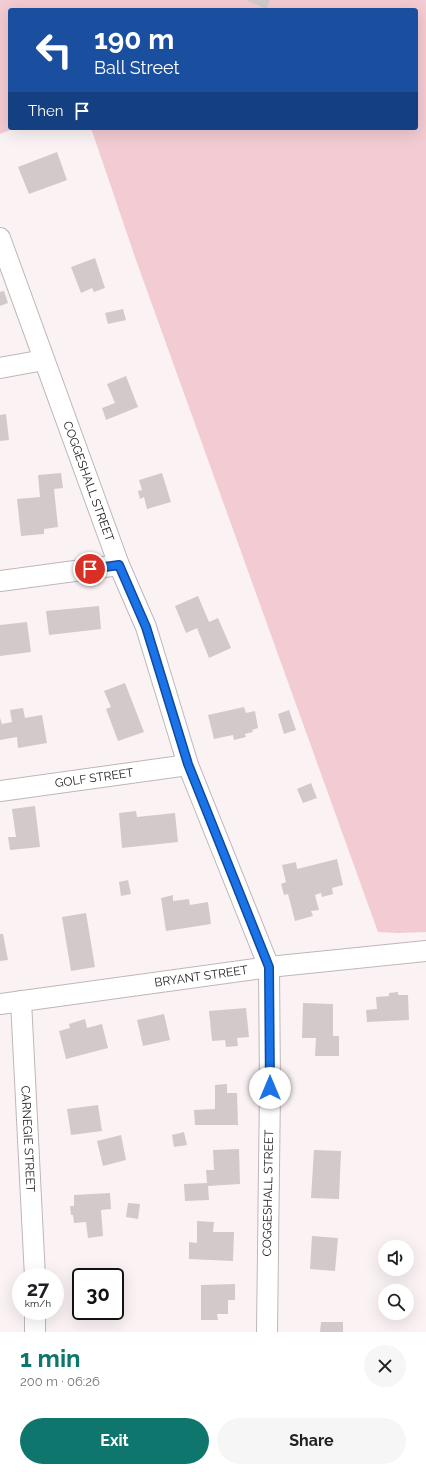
<!DOCTYPE html>
<meta charset="utf-8">
<style>
:root{--surface:#fff;--page:#f6f6f6;--text:#202124;--muted:#757577;--accent:#0f766e}
body{margin:0;font-family:Raleway,sans-serif;background:var(--page);color:var(--text);height:100vh;display:flex;flex-direction:column;font-size:15px;white-space:nowrap}
*{box-sizing:border-box;margin:0}
p{font-size:13px;color:var(--muted)}
.icon{flex:none;width:22px;height:22px;fill:none;stroke:currentColor;stroke-width:2;stroke-linecap:round;stroke-linejoin:round}
.map{position:relative;height:1332px;overflow:hidden}
.drawer{display:flex;flex-direction:column;background:var(--surface);flex:1}
.drawer>*{flex:none}
.hud{position:absolute;left:8px;top:8px;width:410px;height:122px;border-radius:4px;box-shadow:0 4px 16px #0002;background:#1a4fa0;color:#fff;overflow:hidden}
.controls{position:absolute;left:378px;top:1240px;display:grid;gap:8px}
.controls a{display:grid;place-items:center;width:36px;height:36px;border-radius:50%;background:var(--surface);box-shadow:0 4px 16px #0002;font-size:20px}
.speed{position:absolute;left:12px;top:1268px;display:flex;gap:8px;font-size:20px;font-weight:700;text-align:center}
.speed>*{display:grid;place-content:center;width:52px;height:52px;border-radius:50%;background:var(--surface);box-shadow:0 4px 16px #0002;line-height:1}
.speed small{font-size:10px;font-weight:400}
.speed .limit{border:2px solid #111;border-radius:6px;background:#fff;color:#111}
.pin{position:absolute;display:grid;place-items:center;width:34px;height:34px;color:#fff;margin:-17px;border:2px solid #fff;border-radius:50%;box-shadow:0 1px 4px #0007}
.me{position:absolute;width:44px;margin:-22px;rotate:0deg;stroke-linejoin:round;filter:drop-shadow(0 0 3px #0008)}
.turn{display:flex;align-items:center;gap:14px;height:84px;padding:0 20px;font-size:18px}
.turn .icon{width:52px;height:52px;stroke-width:2.5}
.turn b{display:block;font-size:28px;line-height:34px}
.then{display:flex;align-items:center;height:38px;padding:0 20px;background:#0003;gap:8px;font-size:15px}
.round{display:grid;place-items:center;flex:none;width:42px;height:42px;border-radius:21px;background:var(--page)}
.headline{display:flex;align-items:center;justify-content:space-between;height:68px;padding:0 20px}
h1{font-size:24px;font-weight:700;line-height:30px;color:var(--accent)}
.primary-button{display:flex;gap:8px;margin-top:auto;padding:8px 20px}
.primary-button a{flex:1;height:46px;border-radius:24px;background:var(--accent);color:#fff;font-size:16px;font-weight:700;line-height:46px;text-align:center}
.primary-button a+a{background:var(--page);color:var(--text)}
.map>svg:first-child{display:block}
.green{fill:#f3cbd2}
.building{fill:#d2c9cb}
.lines{fill:none;stroke-linecap:round;stroke-linejoin:round}
.street-casing{stroke:#bfb6b8;stroke-width:22}
.street{stroke:#fff;stroke-width:20}
.route-casing{stroke:#114b97;stroke-width:10}
.route{stroke:#1a73e8;stroke-width:7}
.labels{text-anchor:middle;stroke-width:3;stroke-linejoin:round;paint-order:stroke}
.street-label{font-size:12px;fill:#242121;stroke:#fff}
</style>
<div class="map">
<svg width="426" height="1332" viewBox="0 0 426 1332">
<rect width="100%" height="100%" fill="#fbf2f4"/>
<path class="green" d="M0,0H426V932L399,933L378,932L136,260L91,128H416V10H10V128H15L0,134Z"/>
<path class="building" d="M246,0H270L266,9Z
M57,152L67,180L29,194L18,167Z
M95,258L105,288L94,292L92,288L81,293L71,267Z
M4,291L8,303L0,306V292Z
M123,309L126,320L108,324L105,313Z
M126,376L138,407L106,420L102,408L115,403L107,384Z
M6,414L9,440L0,441V415Z
M61,473L63,488L54,489L58,527L44,529V534L21,536L17,499L40,497L38,475Z
M162,473L171,502L147,509L144,497L140,499L138,491L142,490L139,480Z
M198,596L209,622L218,618L231,648L209,658L197,628L186,633L175,606Z
M99,606L101,629L49,635L46,611Z
M27,622L31,652L0,656V625Z
M125,683L144,732L118,741L106,709L111,707L104,691Z
M244,707L246,713L255,711L258,728L252,730L253,732L245,734L246,737L234,740L233,735L214,739L208,715Z
M23,708L25,718L42,715L47,743L18,748L17,737L0,740V718L2,724L12,722L10,710Z
M289,710L296,730L284,734L278,714Z
M311,783L317,798L303,803L297,789Z
M35,806L40,847L10,850L8,837H16L12,809Z
M136,811L137,817L175,813L178,842L122,848L119,813Z
M337,859L343,885L332,888L333,894L322,897L321,893L315,895L319,910L311,911L313,916L295,921L288,894L284,895L281,884L286,882L282,865L296,862L297,869Z
M128,880L131,894L121,896L119,882Z
M173,895V901L189,899L190,905L208,902L211,924L166,931L161,898Z
M86,913L95,967L71,971L62,917Z
M0,934H3L8,960L0,961Z
M398,992V995H408L409,1020L367,1022L366,1010L377,1009L376,997L389,996V993Z
M303,1003L333,1004V1036H339V1056H315L316,1038H302Z
M246,1008L249,1037L237,1038L238,1046L226,1047L225,1040L212,1041L209,1011Z
M164,1014L170,1040L143,1046L137,1020Z
M85,1019L87,1028L102,1024L108,1048L66,1059L59,1031L70,1028L69,1024Z
M227,1084V1093H237L238,1125H195L194,1110L215,1109V1085Z
M98,1105L102,1131L71,1135L67,1109Z
M184,1132L187,1145L174,1147L172,1135Z
M121,1135L126,1160L103,1166L97,1141Z
M239,1149L240,1184L208,1186L209,1200L185,1201L184,1184L207,1183L206,1170H214L213,1150Z
M314,1150L341,1151L339,1199L311,1198Z
M110,1193L111,1209L101,1210L103,1236L88,1238L86,1222L74,1223L73,1215H71L70,1206H74V1195Z
M128,1203L140,1204L138,1219L126,1217Z
M197,1221L214,1222L213,1232H234L233,1261L189,1259V1242L197,1243Z
M312,1236L338,1238L335,1271L310,1269Z
M78,1278H81V1293H78Z
M235,1284V1300H228V1314H217L218,1320H201V1285Z
M321,1322H343V1332H320Z"/>
<g class="lines">
<defs>
<g id="street">
<path id="s1" d="M0,238L119,565L146,627L188,765L269,967L270,1088L267,1332"/>
<path d="M0,368L44,360"/>
<path d="M0,581L119,565"/>
<path id="s2" d="M0,791L188,765"/>
<path id="s3" d="M21,1001L35,1277"/>
<path id="s4" d="M0,1004L269,967L426,951"/>
<path d="M35,1311V1332"/>
</g>
</defs>
<use href="#street" class="street-casing"/>
<use href="#street" class="street"/>
</g>
<g class="lines">
<defs>
<path id="route" d="M90,569L119,565L146,627L188,764L269,967L270,1088"/>
</defs>
<use href="#route" class="route-casing"/>
<use href="#route" class="route"/>
</g>
<g class="labels">
<g class="street-label">
<text dy="4" stroke="none"><textPath href="#s1" startOffset="259">COGGESHALL STREET</textPath></text>
<text dy="4" stroke="none"><textPath href="#s2" startOffset="95">GOLF STREET</textPath></text>
<text dy="4" stroke="none"><textPath href="#s4" startOffset="203">BRYANT STREET</textPath></text>
<text dy="4" stroke="none"><textPath href="#s3" startOffset="138">CARNEGIE STREET</textPath></text>
<text transform="translate(268 1193) rotate(-89)" y="4">COGGESHALL STREET</text>
</g>
</g>
</svg>
<div class="controls">
<a><svg class="icon" aria-label="sound" viewBox="0 0 24 24"><path d="M4 9h4l5-4v14l-5-4H4zM17 9q2 3 0 6"/></svg></a>
<a><svg class="icon" aria-label="search" viewBox="0 0 24 24"><circle cx="10" cy="10" r="6"/><path d="M15 15l6 6"/></svg></a>
</div>
<div class="speed"><div>27<small>km/h</small></div><div class="limit">30</div></div>
<div class="pin" style="left:90px;top:569px;background:#d93025"><svg class="icon" aria-label="arrive" viewBox="0 0 24 24"><path d="M6 21V4h12l-3 4 3 4H6"/></svg></div>
<svg class="me" style="left:270px;top:1088px" viewBox="-20 -20 40 40"><circle r="19" fill="#fff"/><path d="M0-13L10 11 0 6-10 11z" fill="#1a73e8"/></svg>
<div class="hud">
<div class="turn"><svg class="icon" aria-label="left" viewBox="0 0 24 24"><path d="M17 20v-9H6M10 6l-5 5 5 5"/></svg><div><b>190 m</b>Ball Street</div></div>
<div class="then">Then<svg class="icon" aria-label="arrive" viewBox="0 0 24 24"><path d="M6 21V4h12l-3 4 3 4H6"/></svg></div>
</div>
</div>
<section class="drawer">
<div class="headline"><div><h1>1 min</h1><p>200 m · 06:26</p></div><a class="round"><svg class="icon" aria-label="close" viewBox="0 0 24 24"><path d="M6 6l12 12M18 6L6 18"/></svg></a></div>
<div class="primary-button"><a>Exit</a><a>Share</a></div>
</section>
